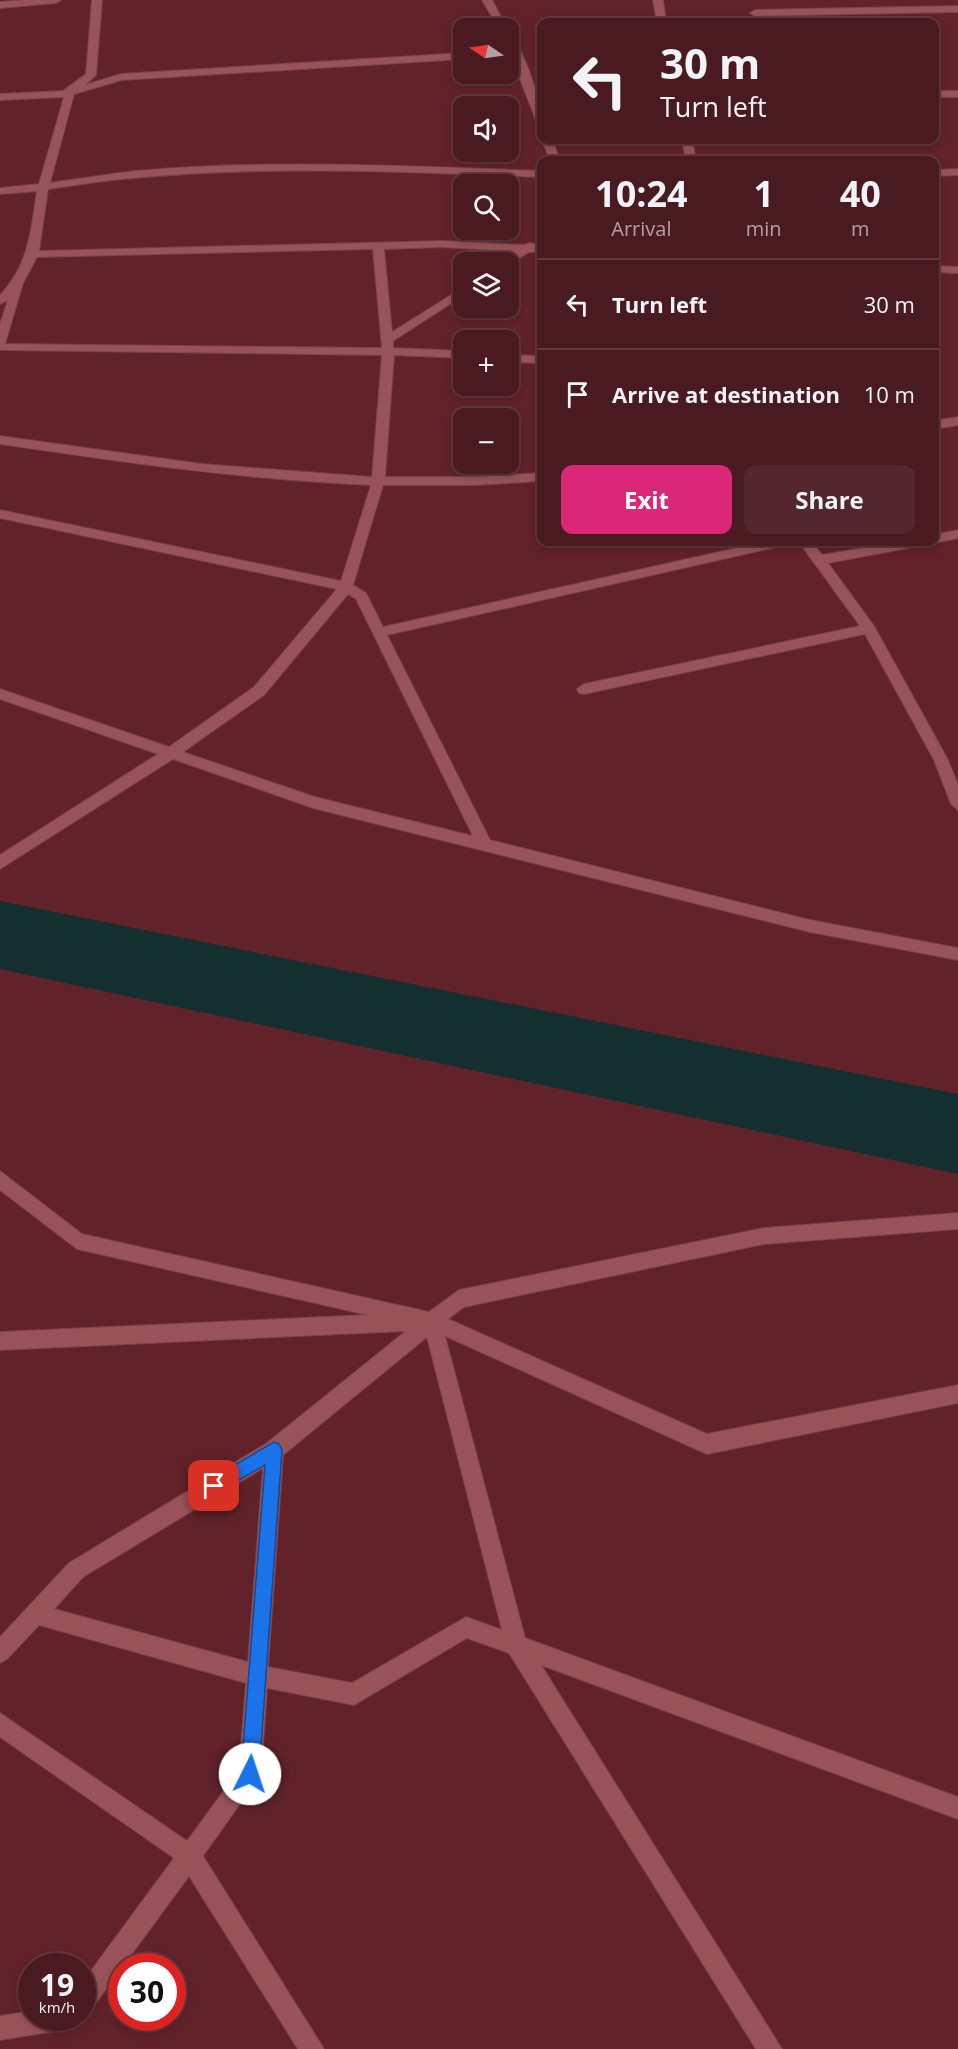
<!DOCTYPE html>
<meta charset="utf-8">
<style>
:root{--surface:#491a20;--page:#53272d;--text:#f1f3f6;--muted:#b1a1a5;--line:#61383e;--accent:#db2777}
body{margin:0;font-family:"Open Sans",sans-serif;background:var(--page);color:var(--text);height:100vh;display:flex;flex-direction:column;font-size:22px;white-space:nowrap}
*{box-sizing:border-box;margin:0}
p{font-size:20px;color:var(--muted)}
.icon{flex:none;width:33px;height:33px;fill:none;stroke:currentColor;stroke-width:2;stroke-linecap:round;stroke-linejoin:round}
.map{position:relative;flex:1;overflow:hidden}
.panel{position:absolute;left:537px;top:156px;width:402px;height:390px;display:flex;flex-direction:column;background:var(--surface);border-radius:12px;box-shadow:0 3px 9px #0003,0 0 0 2px var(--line)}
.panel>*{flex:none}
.guide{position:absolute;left:537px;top:18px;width:402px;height:126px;border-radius:12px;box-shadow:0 3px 9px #0003,0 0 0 2px var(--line);background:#491a20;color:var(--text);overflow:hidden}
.needle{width:39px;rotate:283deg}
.fabs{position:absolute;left:453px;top:18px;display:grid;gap:12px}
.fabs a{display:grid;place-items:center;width:66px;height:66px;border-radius:12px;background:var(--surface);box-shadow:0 3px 9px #0003,0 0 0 2px var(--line);font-size:30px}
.speed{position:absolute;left:18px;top:1953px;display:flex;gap:12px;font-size:30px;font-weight:700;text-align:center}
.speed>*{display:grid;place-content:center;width:78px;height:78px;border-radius:50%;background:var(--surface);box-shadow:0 3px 9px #0003,0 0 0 2px var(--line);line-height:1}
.speed small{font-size:15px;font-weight:400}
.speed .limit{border:9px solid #d22;background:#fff;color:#111}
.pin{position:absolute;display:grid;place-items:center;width:51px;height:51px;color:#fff;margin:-26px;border-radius:12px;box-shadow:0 3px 9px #0006}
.me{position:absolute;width:66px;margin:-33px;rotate:4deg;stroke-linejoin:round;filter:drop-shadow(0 0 4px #0008)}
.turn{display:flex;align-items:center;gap:21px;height:126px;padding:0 24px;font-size:27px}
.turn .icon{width:78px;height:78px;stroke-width:2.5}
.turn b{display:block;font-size:42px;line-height:51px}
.eta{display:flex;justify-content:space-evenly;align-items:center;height:102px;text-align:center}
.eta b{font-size:36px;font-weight:700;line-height:42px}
.cta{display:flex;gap:12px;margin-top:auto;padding:12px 24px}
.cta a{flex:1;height:69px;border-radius:12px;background:var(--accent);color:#fff;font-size:24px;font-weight:700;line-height:69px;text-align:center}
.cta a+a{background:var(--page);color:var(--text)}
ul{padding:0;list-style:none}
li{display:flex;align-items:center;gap:18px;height:90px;padding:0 24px;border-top:2px solid var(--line)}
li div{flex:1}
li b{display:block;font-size:22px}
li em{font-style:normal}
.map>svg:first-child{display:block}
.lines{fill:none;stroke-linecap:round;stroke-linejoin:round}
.river{fill:#132f2f;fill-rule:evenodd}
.minor-casing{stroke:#774049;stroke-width:2}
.minor{fill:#985358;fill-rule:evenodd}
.route{fill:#1a73e8;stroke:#114b97;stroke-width:1.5}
</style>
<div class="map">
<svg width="958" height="2049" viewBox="0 0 958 2049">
<rect width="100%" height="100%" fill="#61222a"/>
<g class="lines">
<path class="river" d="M0,901L958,1094V1174L0,969Z"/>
<defs>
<path id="minor" d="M25,0H61L56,3L0,8V2Z
M92,0H102L96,75L85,85L121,74L464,53V59L122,80L74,94L50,183C79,179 107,174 136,171C271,159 407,166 542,171V177C406,172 269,165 134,178C106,180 77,185 48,189L39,251L441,241L524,245L530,243L542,246V252H529L508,265V262H500L515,251L441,247L384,249L392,332L464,287V295L393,341V348L464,351V358L394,355L385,477H474L542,473V481L474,485H383L353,585L366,593L383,627L764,542H788L781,546L387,635L490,840L810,920L958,948V960L810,932L313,808L173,759L0,869V855L158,754L0,699V689L169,747L254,687L337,589L0,518V510L341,581L371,485C246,480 123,462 0,444V436L202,464L372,477L382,355L0,350V324L8,300L0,304V295C29,265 31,230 37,191L0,194V188L39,184L64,97L0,100V94L63,91L86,74ZM373,249L382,348L5,344L23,283L37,257ZM348,594L356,599L473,836L315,797L183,752L264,695Z
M482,0H492L507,28H499Z
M653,0H663L666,22H657Z
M958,6V12L755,16L750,13L755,10Z
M508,36C525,46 542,106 542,126L537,123L508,48Z
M934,91H958V97H934Z
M542,140H552L560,160H550Z
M682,140H692L696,160H686Z
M958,169V175L934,176V170Z
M934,266L958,267V273L934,272Z
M508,355L542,356V363L508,362Z
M958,417V425L934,429V421Z
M958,530V538L934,543L929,542H934V535Z
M799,542H812L822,555L898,542H926L919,546L828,563L874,626L948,760L958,785V810L951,804L934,760L865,634L584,694L579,693L577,689L584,684L860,626Z
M0,1171L82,1234L429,1312L459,1290L764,1228L958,1213V1229L764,1244L464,1307L448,1319L707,1434L958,1385V1403L707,1454L445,1336L525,1638L958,1797V1819L541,1665L782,2049H756L509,1653L467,1638L354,1705L267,1688L261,1774L203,1856L324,2049H298L189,1876L90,2011L82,2015V1983L174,1858L0,1737V1713L187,1841L239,1770L246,1683L39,1625L7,1659L0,1663V1637L69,1563L267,1443L406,1331L0,1350V1332L368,1315L77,1249L0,1190ZM427,1337L502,1630L466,1617L352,1683L268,1667L283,1455ZM263,1468L248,1662L54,1609L83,1577Z
M32,2011V2018H74L70,2026L62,2030L0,2040V2016Z"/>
</defs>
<use href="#minor" class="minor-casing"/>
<use href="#minor" class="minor"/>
</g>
<path class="route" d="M274,1442L279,1444L282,1450L259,1774L256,1781L250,1783L243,1781L241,1774L265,1465L214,1494L209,1492L206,1486L209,1480Z"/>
</svg>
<div class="fabs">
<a><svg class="needle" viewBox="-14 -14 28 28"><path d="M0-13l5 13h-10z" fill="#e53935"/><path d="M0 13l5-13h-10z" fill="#b1a1a5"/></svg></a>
<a><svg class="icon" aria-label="sound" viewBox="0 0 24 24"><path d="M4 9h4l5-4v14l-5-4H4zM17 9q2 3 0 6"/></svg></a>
<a><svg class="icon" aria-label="search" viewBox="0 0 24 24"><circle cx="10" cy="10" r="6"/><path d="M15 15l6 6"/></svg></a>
<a><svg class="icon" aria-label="layers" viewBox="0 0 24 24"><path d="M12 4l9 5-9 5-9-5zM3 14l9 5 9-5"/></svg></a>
<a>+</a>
<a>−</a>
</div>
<div class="speed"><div>19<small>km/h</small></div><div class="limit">30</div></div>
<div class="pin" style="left:214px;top:1486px;background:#d93025"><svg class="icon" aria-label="arrive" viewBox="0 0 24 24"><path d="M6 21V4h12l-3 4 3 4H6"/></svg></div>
<svg class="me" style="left:250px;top:1774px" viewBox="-20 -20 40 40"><circle r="19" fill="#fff"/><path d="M0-13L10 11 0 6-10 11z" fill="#1a73e8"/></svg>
<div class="guide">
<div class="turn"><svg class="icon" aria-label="left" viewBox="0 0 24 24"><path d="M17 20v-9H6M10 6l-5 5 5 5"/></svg><div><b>30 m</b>Turn left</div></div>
</div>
<section class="panel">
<div class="eta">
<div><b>10:24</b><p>Arrival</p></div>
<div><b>1</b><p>min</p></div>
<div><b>40</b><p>m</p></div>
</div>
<ul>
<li><svg class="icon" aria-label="left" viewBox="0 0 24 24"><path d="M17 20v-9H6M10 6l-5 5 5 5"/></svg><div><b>Turn left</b></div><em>30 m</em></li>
<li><svg class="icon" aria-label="arrive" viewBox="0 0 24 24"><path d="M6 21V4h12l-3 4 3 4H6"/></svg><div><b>Arrive at destination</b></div><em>10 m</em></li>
</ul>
<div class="cta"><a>Exit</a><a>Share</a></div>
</section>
</div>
